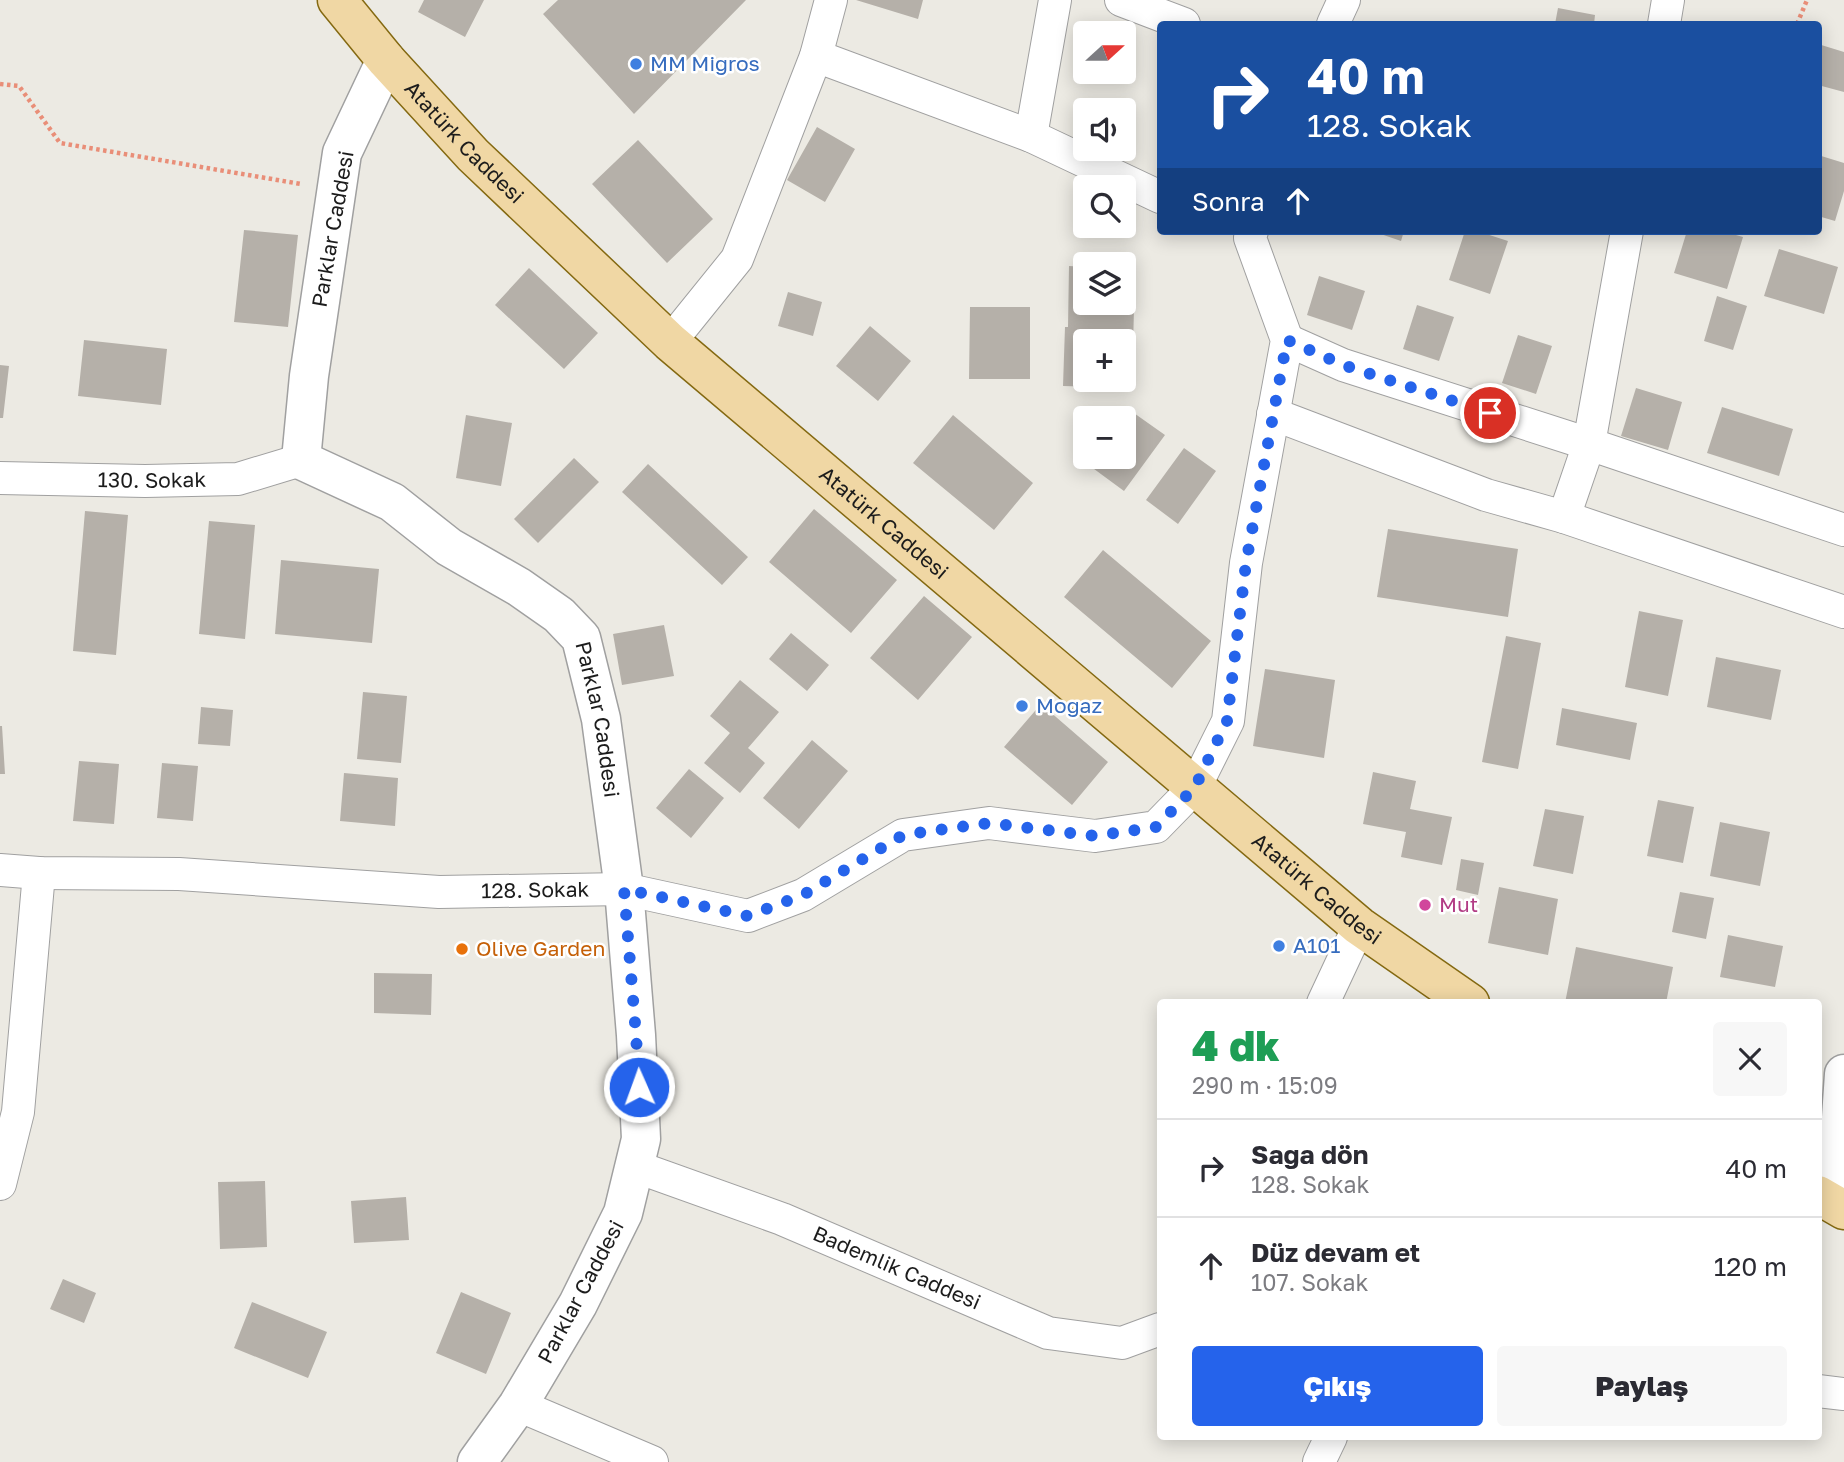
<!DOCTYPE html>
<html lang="tr">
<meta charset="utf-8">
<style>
:root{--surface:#fff;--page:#f7f7f7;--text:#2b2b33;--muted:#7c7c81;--line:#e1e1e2;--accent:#2563eb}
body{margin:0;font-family:"Golos Text",sans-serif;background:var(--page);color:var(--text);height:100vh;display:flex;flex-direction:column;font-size:26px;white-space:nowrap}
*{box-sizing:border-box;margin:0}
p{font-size:23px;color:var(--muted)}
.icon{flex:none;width:38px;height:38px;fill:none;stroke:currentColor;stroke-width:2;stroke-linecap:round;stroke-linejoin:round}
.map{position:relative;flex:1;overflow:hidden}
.drawer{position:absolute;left:1157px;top:999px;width:665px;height:441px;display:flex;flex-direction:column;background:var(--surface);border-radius:7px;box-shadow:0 4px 18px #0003}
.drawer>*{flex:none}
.guide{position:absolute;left:1157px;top:21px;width:665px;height:214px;border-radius:7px;box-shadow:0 4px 18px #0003;background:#1a4fa0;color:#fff;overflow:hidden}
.needle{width:46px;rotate:69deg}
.controls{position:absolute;left:1073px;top:21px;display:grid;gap:14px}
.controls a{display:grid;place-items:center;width:63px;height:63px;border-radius:7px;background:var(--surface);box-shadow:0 4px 18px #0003;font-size:35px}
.pin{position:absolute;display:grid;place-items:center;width:60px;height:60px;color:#fff;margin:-30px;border:4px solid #fff;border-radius:50%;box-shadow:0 2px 7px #0007}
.me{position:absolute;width:77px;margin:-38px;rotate:358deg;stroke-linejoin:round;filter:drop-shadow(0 0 5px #0008)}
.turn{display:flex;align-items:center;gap:24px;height:147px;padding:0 35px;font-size:32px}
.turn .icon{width:91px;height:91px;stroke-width:2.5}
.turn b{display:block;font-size:49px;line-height:60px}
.then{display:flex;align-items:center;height:66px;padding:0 35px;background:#0003;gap:14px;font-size:26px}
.round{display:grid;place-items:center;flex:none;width:74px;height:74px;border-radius:7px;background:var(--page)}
.head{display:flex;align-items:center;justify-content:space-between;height:119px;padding:0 35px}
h1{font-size:42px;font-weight:800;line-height:52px;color:#1e9e55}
.cta{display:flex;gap:14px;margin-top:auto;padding:14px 35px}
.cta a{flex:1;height:80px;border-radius:7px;background:var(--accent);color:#fff;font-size:28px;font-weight:800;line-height:80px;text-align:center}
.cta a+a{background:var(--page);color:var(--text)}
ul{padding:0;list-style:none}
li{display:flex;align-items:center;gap:21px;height:98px;padding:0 35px;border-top:2px solid var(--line)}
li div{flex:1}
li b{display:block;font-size:26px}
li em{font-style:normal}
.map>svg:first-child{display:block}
.building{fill:#b5b0a9;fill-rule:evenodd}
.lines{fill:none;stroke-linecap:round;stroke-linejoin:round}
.minor-casing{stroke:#a0a0a0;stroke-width:34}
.tertiary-casing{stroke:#a0a0a0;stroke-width:41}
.primary-casing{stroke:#846911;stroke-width:41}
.path{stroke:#e98e78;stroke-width:4.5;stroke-dasharray:3.5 3.5;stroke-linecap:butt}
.minor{stroke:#fff;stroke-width:32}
.tertiary{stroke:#fff;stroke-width:38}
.primary{stroke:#f0d7a4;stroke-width:38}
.route{stroke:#2563eb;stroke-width:12;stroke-dasharray:0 21.6}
.shop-dot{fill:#3f7fe0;stroke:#fff;stroke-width:2.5}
.hotel-dot{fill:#d1479c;stroke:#fff;stroke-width:2.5}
.food-dot{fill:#e8710a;stroke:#fff;stroke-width:2.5}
.labels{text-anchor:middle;stroke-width:5;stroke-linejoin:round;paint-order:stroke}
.shop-label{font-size:21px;fill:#366cbe;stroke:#fff;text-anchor:start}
.street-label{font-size:21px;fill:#1c1c1c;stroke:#fff}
.hotel-label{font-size:21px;fill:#b23c85;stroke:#fff;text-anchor:start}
.food-label{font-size:21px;fill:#c56008;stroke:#fff;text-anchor:start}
</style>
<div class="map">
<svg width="1844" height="1462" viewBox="0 0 1844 1462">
<rect width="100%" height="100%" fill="#eceae3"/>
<path class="building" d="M424,0H484L465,37L418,12Z
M558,0H746L634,114L543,14Z
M856,0H923L918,19Z
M1558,8L1595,15L1594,24H1555Z
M1818,44L1844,52V92L1818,85Z
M817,127L855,149L825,202L787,180Z
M638,140L713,219L667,263L592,184Z
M1818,155L1844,163V191L1835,221L1818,216Z
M244,230L298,235L288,327L234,322Z
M1372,231H1404L1401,241Z
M1465,231H1477L1508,241L1490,294L1449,280Z
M1687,231H1722L1743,237L1727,289L1674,273Z
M1779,249L1838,267L1824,314L1764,296Z
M1069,266L1085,267V303H1124V268H1135L1132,388L1063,386L1065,327H1068ZM1085,341H1124V380H1085Z
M529,268L598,333L564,369L495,305Z
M1319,276L1365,291L1352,330L1307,315Z
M788,292L822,302L813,336L778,326Z
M1717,296L1747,306L1733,350L1704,341Z
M1417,305L1454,317L1439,361L1403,349Z
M970,307H1030V379H969Z
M870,326L911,361L878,401L836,366Z
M1518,335L1552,346L1536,394L1502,383Z
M84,340L167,349L161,405L78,396Z
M0,365L9,366L3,418H0Z
M1636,388L1682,402L1668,450L1621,436Z
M1722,407L1793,429L1779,476L1707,453Z
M1131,411L1165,435L1124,491L1090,466L1097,457H1124V420Z
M466,415L512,423L501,486L456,478Z
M953,415L1033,483L994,530L913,463Z
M1184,448L1216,471L1178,524L1146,500Z
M574,458L599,482L538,543L514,519Z
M648,464L748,557L722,585L622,492Z
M814,509L897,580L851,633L769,562Z
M85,511L128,515L116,655L73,651Z
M209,521L255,525L245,639L199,634Z
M1388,529L1518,549L1508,617L1377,597Z
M1103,550L1211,641L1172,688L1064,597Z
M281,560L379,569L372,643L275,634Z
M924,596L972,637L918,700L870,658Z
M1639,611L1683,620L1668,696L1625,687Z
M664,625L674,676L622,685L613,634Z
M791,633L829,665L807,691L769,659Z
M1506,636L1541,643L1518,769L1482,762Z
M1716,657L1781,670L1771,720L1707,707Z
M1265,669L1335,680L1324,758L1253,746Z
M740,680L779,712L748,748L765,763L740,793L704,763L730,733L710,716Z
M363,692L407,696L401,763L357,759Z
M1041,704L1108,762L1072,805L1004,747Z
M201,707L233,710L230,746L198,744Z
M1562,708L1637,723L1630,760L1556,745Z
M0,726H2L5,774H0Z
M812,740L848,771L799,829L763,798Z
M79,761L119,764L114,824L73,821Z
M162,763L198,766L193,821L157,818Z
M689,769L724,798L691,838L656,808Z
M1373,772L1416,781L1410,809L1452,817L1442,865L1401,857L1406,832L1363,824Z
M344,773L398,778L395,826L340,821Z
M1658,800L1694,807L1683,863L1647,856Z
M1545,809L1584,816L1573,874L1533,866Z
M1720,822L1770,832L1760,886L1710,876Z
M1461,859L1484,863L1478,895L1456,890Z
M1499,887L1558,899L1548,955L1488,943Z
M1680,892L1714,898L1706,939L1672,932Z
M1728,935L1783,946L1775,987L1720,977Z
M1576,947L1673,967L1666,1003H1565Z
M374,973L432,974L431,1015L374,1013Z
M265,1181L267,1247L220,1249L218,1182Z
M406,1197L409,1240L354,1243L351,1201Z
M63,1279L96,1293L84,1323L50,1309Z
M461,1292L511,1313L486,1374L436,1353Z
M252,1302L327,1332L308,1378L234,1348Z"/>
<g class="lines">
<defs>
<g id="minor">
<path d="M1121,0L1184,24"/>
<path d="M1333,24L1344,0"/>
<path d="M1664,24L1668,0"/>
<path d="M816,56L1031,136L1160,197"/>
<path d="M1031,136L1055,0"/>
<path d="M1287,340L1343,365L1589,444L1844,530"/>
<path d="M670,342L737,259L816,56L831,0"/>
<path d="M1273,414L1486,495L1564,517L1844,612"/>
<path id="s1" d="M0,478L145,481L238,479L301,460"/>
<path d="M1564,517L1589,444L1627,231"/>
<path id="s2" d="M0,870L39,873L179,874L439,892L624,889L748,916L803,895L903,835L989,823L1095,836L1156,827L1195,787L1228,721L1246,563L1287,340L1250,238L1252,231"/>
<path d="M1323,1003L1359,926"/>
<path id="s3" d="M634,1166L782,1219L1048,1333L1122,1343L1160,1329"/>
<path d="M0,1184L18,1112L39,873"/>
<path d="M1818,1391L1844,1394"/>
<path d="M518,1405L652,1462"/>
<path d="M1319,1462L1331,1437"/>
</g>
<g id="tertiary">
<path id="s4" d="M386,60L342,153L309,376L301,460L392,502L449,547L519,587L559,615L581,638L601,719L624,889L636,1035L641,1139L623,1213L578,1304L518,1405L477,1462"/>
<path d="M1835,1204L1844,1074"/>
</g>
<g id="primary">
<path id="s5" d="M337,0L386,60L473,155L670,342L1359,926L1470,1003"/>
<path d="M1818,1195L1844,1210"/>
</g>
</defs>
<use href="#minor" class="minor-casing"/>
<use href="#tertiary" class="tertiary-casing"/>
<use href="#primary" class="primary-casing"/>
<path class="path" d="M1797,24L1807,0
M0,84L19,86L60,143L301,184"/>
<use href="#minor" class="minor"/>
<use href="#tertiary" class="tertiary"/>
<use href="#primary" class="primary"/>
</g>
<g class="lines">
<path class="route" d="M639,1087L636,1035L624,889L748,916L803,895L903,835L989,823L1095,836L1156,827L1195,787L1227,721L1246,563L1287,340L1343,365L1490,413"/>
</g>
<g class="shop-dot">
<circle cx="636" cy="64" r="7"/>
<circle cx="1022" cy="706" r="7"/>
<circle cx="1279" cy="946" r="7"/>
</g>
<circle class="hotel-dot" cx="1425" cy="905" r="7"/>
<circle class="food-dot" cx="462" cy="949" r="7"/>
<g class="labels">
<g class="shop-label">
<text x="650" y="71">MM Migros</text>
<text x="1036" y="713">Mogaz</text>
<text x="1293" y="953">A101</text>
</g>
<g class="street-label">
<text dy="7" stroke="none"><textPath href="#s5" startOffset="191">Atatürk Caddesi</textPath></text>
<text transform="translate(333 229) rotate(-80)" y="7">Parklar Caddesi</text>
<text dy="7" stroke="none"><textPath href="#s1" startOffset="152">130. Sokak</textPath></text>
<text dy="7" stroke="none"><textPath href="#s5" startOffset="758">Atatürk Caddesi</textPath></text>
<text dy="7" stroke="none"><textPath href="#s4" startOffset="830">Parklar Caddesi</textPath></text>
<text dy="7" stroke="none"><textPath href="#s5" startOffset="1325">Atatürk Caddesi</textPath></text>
<text dy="7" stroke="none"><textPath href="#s2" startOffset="536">128. Sokak</textPath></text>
<text dy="7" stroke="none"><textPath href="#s3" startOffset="282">Bademlik Caddesi</textPath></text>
<text transform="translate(581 1292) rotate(-62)" y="7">Parklar Caddesi</text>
</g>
<g class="hotel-label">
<text x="1439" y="912">Mut</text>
</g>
<g class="food-label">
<text x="476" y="956">Olive Garden</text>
</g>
</g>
</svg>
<div class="controls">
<a><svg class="needle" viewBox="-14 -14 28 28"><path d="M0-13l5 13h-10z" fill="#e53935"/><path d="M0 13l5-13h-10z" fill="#7c7c81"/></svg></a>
<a><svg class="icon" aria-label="sound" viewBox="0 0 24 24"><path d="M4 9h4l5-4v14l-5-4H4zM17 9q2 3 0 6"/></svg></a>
<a><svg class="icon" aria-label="search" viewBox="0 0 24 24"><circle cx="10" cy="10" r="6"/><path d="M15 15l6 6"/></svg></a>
<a><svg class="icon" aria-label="layers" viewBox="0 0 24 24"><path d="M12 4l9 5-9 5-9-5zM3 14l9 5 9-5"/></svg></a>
<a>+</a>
<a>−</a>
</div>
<div class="pin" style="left:1490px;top:413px;background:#d93025"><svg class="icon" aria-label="arrive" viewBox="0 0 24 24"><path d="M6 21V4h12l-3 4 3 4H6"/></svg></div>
<svg class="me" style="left:639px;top:1087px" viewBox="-20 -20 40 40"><circle r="17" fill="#2563eb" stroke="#fff" stroke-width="3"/><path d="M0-11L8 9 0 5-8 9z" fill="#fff"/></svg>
<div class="guide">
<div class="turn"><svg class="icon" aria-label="right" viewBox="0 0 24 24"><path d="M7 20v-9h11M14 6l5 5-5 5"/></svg><div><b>40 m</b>128. Sokak</div></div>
<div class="then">Sonra<svg class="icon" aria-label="ahead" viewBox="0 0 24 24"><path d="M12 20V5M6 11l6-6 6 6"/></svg></div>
</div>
<section class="drawer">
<div class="head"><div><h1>4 dk</h1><p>290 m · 15:09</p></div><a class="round"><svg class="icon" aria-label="close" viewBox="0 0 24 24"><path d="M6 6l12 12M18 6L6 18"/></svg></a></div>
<ul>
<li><svg class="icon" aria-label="right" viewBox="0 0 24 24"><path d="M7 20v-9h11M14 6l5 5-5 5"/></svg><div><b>Sağa dön</b><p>128. Sokak</p></div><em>40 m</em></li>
<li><svg class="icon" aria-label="ahead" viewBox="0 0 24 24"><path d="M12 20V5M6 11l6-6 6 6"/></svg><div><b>Düz devam et</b><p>107. Sokak</p></div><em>120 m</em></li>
</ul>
<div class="cta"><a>Çıkış</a><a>Paylaş</a></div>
</section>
</div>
